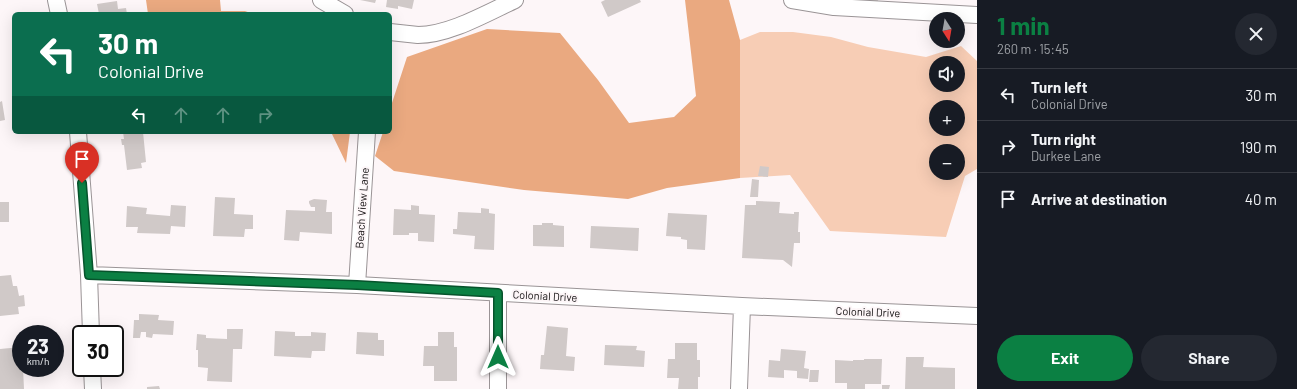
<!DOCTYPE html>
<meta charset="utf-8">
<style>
:root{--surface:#171b24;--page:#242831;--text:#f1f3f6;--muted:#9ea1a6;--line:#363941;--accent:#0b8043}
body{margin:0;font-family:Barlow,sans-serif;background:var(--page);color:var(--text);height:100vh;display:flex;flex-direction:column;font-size:15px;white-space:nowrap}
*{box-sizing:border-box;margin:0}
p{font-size:13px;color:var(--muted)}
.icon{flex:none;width:22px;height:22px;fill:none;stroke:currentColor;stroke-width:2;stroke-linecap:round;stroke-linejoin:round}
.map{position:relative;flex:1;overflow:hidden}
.panel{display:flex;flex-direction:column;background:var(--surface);width:320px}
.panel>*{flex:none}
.banner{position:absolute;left:12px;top:12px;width:380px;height:122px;border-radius:6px;box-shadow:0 4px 16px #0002;background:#0b6e4f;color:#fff;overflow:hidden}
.needle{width:26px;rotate:169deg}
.controls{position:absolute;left:929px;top:12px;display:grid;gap:8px}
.controls a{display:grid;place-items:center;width:36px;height:36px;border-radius:50%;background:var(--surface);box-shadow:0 4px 16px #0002;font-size:20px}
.speed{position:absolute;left:12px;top:325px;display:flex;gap:8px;font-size:20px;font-weight:700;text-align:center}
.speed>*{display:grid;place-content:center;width:52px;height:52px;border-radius:50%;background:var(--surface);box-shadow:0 4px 16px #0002;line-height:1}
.speed small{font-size:10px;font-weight:400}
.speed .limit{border:2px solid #111;border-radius:6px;background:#fff;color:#111}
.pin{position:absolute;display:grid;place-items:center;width:34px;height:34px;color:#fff;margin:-41px -17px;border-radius:50% 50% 50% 0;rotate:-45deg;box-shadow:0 0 4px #0007}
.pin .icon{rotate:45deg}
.me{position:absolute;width:44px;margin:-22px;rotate:0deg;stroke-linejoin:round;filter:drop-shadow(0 0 3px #0008)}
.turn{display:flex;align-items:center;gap:14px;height:84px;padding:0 20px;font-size:18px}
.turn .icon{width:52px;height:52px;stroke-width:2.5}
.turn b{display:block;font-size:28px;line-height:34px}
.lanes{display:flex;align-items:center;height:38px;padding:0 20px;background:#0003;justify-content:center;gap:20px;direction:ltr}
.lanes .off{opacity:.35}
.round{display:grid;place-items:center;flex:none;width:42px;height:42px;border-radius:21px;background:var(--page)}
.headline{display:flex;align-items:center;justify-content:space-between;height:68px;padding:0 20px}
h1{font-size:24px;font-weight:700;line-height:30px;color:var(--accent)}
.cta{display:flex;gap:8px;margin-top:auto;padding:8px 20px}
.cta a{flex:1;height:46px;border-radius:24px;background:var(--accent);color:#fff;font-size:16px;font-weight:700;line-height:46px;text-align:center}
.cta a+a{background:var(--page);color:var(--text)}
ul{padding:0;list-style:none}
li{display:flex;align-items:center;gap:12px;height:52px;padding:0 20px;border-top:1px solid var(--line)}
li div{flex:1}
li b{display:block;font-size:15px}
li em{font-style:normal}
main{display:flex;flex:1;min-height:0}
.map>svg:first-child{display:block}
.green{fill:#f7cdb5;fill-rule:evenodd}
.forest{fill:#eaa980}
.building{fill:#d0c9c8}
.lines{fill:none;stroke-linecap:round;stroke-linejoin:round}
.minor-casing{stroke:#9a9496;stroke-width:18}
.minor{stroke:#fff;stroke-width:16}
.route-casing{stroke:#07532c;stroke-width:10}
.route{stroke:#0b8043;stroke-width:7}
.labels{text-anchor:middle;stroke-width:4;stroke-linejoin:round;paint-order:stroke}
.street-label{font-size:11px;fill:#0f0c0d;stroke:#fdf6f8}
</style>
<main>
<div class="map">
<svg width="977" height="389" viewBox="0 0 977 389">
<rect width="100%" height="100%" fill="#fdf6f8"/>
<path class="green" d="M760,32H793L831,37L868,47L926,57L961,46L977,61V169L965,176L946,237L830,231L790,175L740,178V40ZM936,63H958V85H936ZM936,107H958V129H936ZM936,151H958V173H936Z"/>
<path class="forest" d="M146,0H220L221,11H245L253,14H148Z
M685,0H729L740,40V178L667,188L628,199L524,190L394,171L375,156L383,132H390V109L407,57L487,29L560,33L598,80L629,123L674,117L696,96Z
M331,132H350L346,163Z"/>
<path class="building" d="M360,0H376L375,3Z
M387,0H414L412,9L398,6V9L386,7Z
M605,0H640L641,2L608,17L601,2Z
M853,0H878L877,4L853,3Z
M117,1L118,9L126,8L127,14H99L97,4Z
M2,101L5,120L0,121V102Z
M123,132H143L146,162L141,163L142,168L127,170L124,145H122L121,139H124Z
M760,166L769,167L768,177L758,176Z
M752,179L759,180L758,197H750Z
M215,197L235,198L234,214L253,215V229H245L244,237L213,236Z
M314,199L327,200L326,212H332V234L300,232L299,241L284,240L286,210L315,211V207H311L309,203V201Z
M756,201L780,202L779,213L794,214V212H799L798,232H800V243H794L792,267L783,260L742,258L745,205H756Z
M0,202H9V222H0Z
M171,205L186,206L185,227L171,226L170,234L137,233L138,227H126L127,206L147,208L146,214L170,216Z
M411,205L419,206V214L435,215L434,242L418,241V233H409V235H393L394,209L411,210Z
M481,208L489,209V213L495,214L494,250L474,249L475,236L453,234V229H457L458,212L481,213Z
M668,213L707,215L705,250L687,249V240L681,239V237L666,236Z
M542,223H553V225L564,226V247L533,246V225H542Z
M591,226L639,228L638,251L590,248Z
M11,275L13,286H17L19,296L24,295L25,306L18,307L19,314L0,316V276Z
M139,314L159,315L158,320L174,321L173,335L153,334L152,338L146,337V332H141L140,338H133L134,320H139Z
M547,326L568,328L566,356L575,357L574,371L540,369L541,355H544Z
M227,329H243L242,349H233L232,382L207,381L208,368L198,367V350H196L197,334L206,335V338L227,339Z
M275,331L295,332V336H311V332L326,333L325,351H312L311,358L274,356Z
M357,332L378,333V340H384V356L356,354Z
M438,332H454V347H457V381H434V366H423L424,346H438Z
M675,343H697V360H700V377H698V389H678L679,378H667L668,359H675Z
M605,345L637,346L636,350L645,351L644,367L604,365Z
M21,347V368H23L24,389H0V349Z
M781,349L806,351L804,368L809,369L808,379L797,378V371L784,370V378L768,377L769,360L780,361Z
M906,357H924L923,367L955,368V389H905Z
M864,359H882L881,384H865V389H847V383H835V360L853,361V360H864Z
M810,370H819L818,382H809Z
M882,385H890L889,389H882Z
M159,386L160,389H147V387Z"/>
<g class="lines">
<defs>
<path id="minor" d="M56,0L59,14
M321,0L345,14
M792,0L834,7L977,15
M390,32C399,33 408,34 418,35C449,35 487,13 515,0
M78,132L89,275L91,334
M89,275L357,285L742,306L977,316
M357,285L367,132
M498,293V389
M92,368L93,389
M739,389L742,306"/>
</defs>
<use href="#minor" class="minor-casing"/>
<use href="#minor" class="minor"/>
</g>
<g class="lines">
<defs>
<path id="route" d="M82,183L89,275L357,285L498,293V357"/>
</defs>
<use href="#route" class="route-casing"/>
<use href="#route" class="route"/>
</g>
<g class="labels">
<g class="street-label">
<text transform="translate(362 208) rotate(-86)" y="4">Beach View Lane</text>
<text transform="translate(545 296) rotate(3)" y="4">Colonial Drive</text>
<text transform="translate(868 312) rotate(2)" y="4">Colonial Drive</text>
</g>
</g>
</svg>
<div class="controls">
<a><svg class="needle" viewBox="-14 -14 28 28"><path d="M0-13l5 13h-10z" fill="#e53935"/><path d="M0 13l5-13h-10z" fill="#9ea1a6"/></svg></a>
<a><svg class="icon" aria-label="sound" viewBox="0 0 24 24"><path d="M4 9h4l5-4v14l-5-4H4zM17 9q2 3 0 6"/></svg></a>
<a>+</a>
<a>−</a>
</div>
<div class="speed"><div>23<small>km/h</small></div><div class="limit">30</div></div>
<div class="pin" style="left:82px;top:183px;background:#d93025"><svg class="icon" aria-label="arrive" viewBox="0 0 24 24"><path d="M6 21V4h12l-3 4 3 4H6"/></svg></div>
<svg class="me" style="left:498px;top:357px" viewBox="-20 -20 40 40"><path d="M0-17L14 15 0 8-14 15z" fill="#0b8043" stroke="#fff" stroke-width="4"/></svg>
<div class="banner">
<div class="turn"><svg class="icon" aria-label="left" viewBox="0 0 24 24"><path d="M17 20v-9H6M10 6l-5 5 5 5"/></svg><div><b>30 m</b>Colonial Drive</div></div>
<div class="lanes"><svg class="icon" aria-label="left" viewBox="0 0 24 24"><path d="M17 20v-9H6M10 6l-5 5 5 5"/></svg><svg class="icon off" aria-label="ahead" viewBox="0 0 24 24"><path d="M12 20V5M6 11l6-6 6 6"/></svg><svg class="icon off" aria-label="ahead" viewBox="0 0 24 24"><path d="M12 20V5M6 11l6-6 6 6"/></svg><svg class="icon off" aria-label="right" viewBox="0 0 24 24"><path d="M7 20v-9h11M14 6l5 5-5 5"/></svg></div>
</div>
</div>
<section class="panel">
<div class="headline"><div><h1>1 min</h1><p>260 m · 15:45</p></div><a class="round"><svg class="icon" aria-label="close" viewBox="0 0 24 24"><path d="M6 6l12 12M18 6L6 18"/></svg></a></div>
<ul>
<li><svg class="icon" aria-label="left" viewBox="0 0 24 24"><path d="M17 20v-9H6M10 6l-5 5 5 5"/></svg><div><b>Turn left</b><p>Colonial Drive</p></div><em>30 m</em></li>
<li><svg class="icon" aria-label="right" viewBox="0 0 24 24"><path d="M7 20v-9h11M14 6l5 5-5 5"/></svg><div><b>Turn right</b><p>Durkee Lane</p></div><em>190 m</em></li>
<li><svg class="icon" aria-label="arrive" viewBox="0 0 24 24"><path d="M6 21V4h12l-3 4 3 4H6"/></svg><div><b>Arrive at destination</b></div><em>40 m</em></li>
</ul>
<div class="cta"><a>Exit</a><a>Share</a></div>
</section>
</main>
